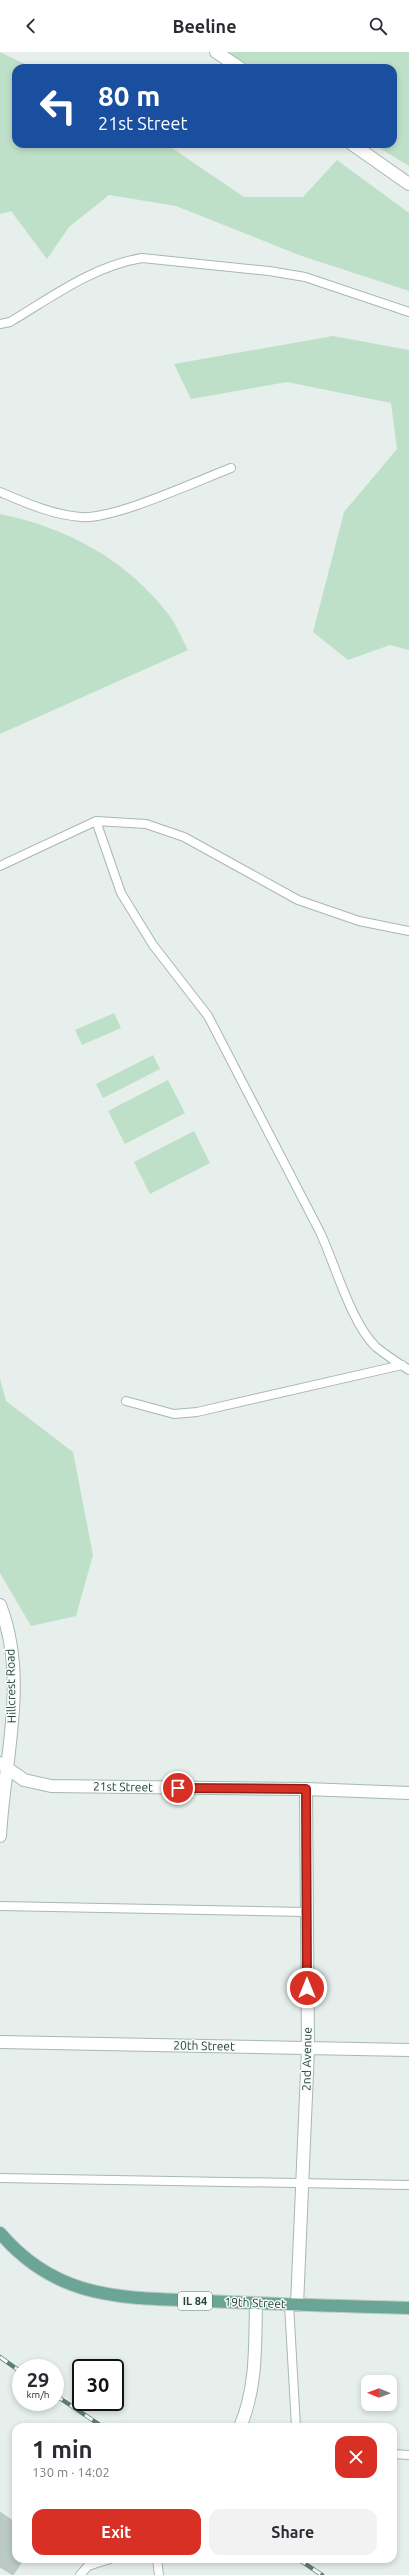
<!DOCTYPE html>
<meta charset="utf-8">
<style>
:root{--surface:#fff;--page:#f2f2f3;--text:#2b2b33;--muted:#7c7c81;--accent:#d93025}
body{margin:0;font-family:Ubuntu,sans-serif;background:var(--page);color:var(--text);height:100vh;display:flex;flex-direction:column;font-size:15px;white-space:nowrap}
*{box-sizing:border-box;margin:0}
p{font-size:13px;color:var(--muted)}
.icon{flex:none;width:22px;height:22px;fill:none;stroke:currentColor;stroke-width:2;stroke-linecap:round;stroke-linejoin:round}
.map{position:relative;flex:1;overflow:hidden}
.panel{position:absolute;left:12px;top:2371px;width:385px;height:140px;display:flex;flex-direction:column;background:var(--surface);border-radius:12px;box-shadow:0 2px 6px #0003}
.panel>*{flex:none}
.hud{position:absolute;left:12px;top:12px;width:385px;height:84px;border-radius:12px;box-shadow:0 2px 6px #0003;background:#1a4fa0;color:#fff;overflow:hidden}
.needle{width:26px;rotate:271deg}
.fabs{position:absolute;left:361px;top:2323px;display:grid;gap:8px}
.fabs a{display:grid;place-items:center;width:36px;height:36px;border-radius:8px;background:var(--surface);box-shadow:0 2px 6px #0003;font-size:20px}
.speed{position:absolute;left:12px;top:2307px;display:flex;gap:8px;font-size:20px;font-weight:700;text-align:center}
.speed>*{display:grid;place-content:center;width:52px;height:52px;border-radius:50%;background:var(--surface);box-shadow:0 2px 6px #0003;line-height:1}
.speed small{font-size:10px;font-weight:400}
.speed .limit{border:2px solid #111;border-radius:6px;background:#fff;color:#111}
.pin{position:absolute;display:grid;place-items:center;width:34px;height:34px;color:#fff;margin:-17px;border:2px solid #fff;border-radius:50%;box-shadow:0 1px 4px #0007}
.me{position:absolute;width:44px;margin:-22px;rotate:0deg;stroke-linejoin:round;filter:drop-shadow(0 0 3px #0008)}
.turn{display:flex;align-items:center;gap:14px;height:84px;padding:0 20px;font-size:18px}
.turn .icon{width:52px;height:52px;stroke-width:2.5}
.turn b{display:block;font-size:28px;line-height:34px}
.round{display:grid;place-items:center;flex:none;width:42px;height:42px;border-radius:12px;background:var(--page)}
.head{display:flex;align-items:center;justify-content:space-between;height:68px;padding:0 20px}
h1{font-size:24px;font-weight:600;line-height:30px}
.cta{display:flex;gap:8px;margin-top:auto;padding:8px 20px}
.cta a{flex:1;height:46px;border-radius:12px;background:var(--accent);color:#fff;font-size:16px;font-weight:600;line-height:46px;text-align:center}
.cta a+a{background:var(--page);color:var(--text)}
header{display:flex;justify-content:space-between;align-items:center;height:52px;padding:0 20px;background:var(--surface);font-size:18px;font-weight:600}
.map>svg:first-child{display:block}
.green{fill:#bfe0c8}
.building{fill:#bbcac4;stroke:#b8c9c2}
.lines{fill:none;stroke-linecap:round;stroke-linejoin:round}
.lane-casing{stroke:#a8b8b2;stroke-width:10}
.street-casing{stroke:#a8b8b2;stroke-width:14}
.primary-casing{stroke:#c2cac8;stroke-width:14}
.lane{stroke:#fff;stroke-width:8}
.street{stroke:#fff;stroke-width:12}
.primary{stroke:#6aa596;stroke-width:12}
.rail-casing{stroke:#5f7d75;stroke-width:4.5}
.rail{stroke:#f7fbf9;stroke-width:3;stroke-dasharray:9;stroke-linecap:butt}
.route-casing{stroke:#8d1f18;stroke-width:10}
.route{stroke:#d93025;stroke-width:7}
.labels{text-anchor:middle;stroke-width:3;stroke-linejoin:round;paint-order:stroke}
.shield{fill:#f7fbf9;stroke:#637a73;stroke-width:1}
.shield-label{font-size:11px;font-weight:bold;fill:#24423a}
.street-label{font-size:12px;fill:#24423a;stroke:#f7fbf9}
</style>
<header><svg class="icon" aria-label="back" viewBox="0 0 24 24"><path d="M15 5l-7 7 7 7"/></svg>Beeline<svg class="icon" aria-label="search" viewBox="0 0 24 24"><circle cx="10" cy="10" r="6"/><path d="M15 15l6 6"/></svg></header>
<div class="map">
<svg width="409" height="2523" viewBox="0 0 409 2523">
<rect width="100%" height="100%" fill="#e6efeb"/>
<path class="green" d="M0,0L33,16H16V92H166L244,145H303L337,108L409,161V239L299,203L176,154L109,143L69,175L47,207L11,159L0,162Z
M228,0H409V114L373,92H393V16H252Z
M333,284L409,298V598L390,593L348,608L313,580L344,460L397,397L391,351L287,330L191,347L174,312Z
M0,462C68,476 127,508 169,563C177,574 182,587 188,598L0,682Z
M114,961L121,976L82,993L75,978Z
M153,1003L160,1017L103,1046L96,1032Z
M168,1028L185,1061L125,1092L108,1059Z
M194,1079L210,1111L150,1142L134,1110Z
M0,1327L6,1349L73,1400L93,1503L76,1564L31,1574L0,1521Z"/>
<path class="building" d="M0,2460L16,2471V2507H24L13,2523L0,2515Z"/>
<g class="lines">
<defs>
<path id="lane" d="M0,272L10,270C52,245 93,214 142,206L269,219L305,225L409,260
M0,440C26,451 53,463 81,465C113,468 197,429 231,416
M96,769L121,841L153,893L208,964L320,1180C335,1212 351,1271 376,1295C386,1303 398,1311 409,1318
M0,814L96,769L146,772L184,785L298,848L359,869L409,879
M126,1349L174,1362L197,1360L402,1313
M0,1854L307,1860
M0,2126L409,2133
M289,2252L296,2375
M393,2402L409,2403
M157,2507L159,2523
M80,2523L88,2514L110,2507"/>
<path id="street" d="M216,0L240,16
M352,92L409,132
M0,1553C29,1628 4,1707 0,1784
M0,1711L24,1728L51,1734L306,1737L409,1741
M0,1990L409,1998
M297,2253L308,1997L306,1737
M240,2375C257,2336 255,2293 256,2251"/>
<path id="primary" d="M0,2181C23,2208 49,2226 82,2236C121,2248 165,2247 206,2249C273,2252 341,2254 409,2256"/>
</defs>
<use href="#lane" class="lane-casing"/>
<use href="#street" class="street-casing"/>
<use href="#primary" class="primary-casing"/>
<use href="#lane" class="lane"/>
<use href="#street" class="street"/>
<use href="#primary" class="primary"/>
<defs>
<path id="rail" d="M0,2305L21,2320
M55,2343L103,2375
M298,2507L322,2523"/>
</defs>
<use href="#rail" class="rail-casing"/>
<use href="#rail" class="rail"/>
</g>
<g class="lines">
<defs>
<path id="route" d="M178,1736L306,1737L307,1936"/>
</defs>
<use href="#route" class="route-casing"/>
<use href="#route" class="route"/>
</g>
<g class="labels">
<rect class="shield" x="178" y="2240" width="34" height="18" rx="3"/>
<g class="shield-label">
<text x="195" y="2253">IL 84</text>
</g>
<g class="street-label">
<text transform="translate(11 1634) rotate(-91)" y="4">Hillcrest Road</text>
<text transform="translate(123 1735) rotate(1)" y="4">21st Street</text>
<text transform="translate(204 1994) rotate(1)" y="4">20th Street</text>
<text transform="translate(307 2007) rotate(-89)" y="4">2nd Avenue</text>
<text transform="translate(255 2251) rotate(2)" y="4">19th Street</text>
</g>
</g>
</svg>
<div class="fabs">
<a><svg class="needle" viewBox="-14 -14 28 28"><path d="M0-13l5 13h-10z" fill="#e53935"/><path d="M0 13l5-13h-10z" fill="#7c7c81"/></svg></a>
</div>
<div class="speed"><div>29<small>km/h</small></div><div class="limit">30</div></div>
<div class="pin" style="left:178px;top:1736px;background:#d93025"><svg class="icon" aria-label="arrive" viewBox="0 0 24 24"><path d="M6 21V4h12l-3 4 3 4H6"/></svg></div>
<svg class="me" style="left:307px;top:1936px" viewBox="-20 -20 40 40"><circle r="17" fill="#d93025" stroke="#fff" stroke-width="3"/><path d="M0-11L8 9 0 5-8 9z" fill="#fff"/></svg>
<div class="hud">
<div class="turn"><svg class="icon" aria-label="left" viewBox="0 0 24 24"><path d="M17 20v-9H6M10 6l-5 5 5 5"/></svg><div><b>80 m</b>21st Street</div></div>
</div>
<section class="panel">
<div class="head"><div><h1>1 min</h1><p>130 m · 14:02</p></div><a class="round" style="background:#d93025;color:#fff"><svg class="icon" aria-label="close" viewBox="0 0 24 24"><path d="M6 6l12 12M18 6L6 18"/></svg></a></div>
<div class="cta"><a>Exit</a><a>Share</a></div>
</section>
</div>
